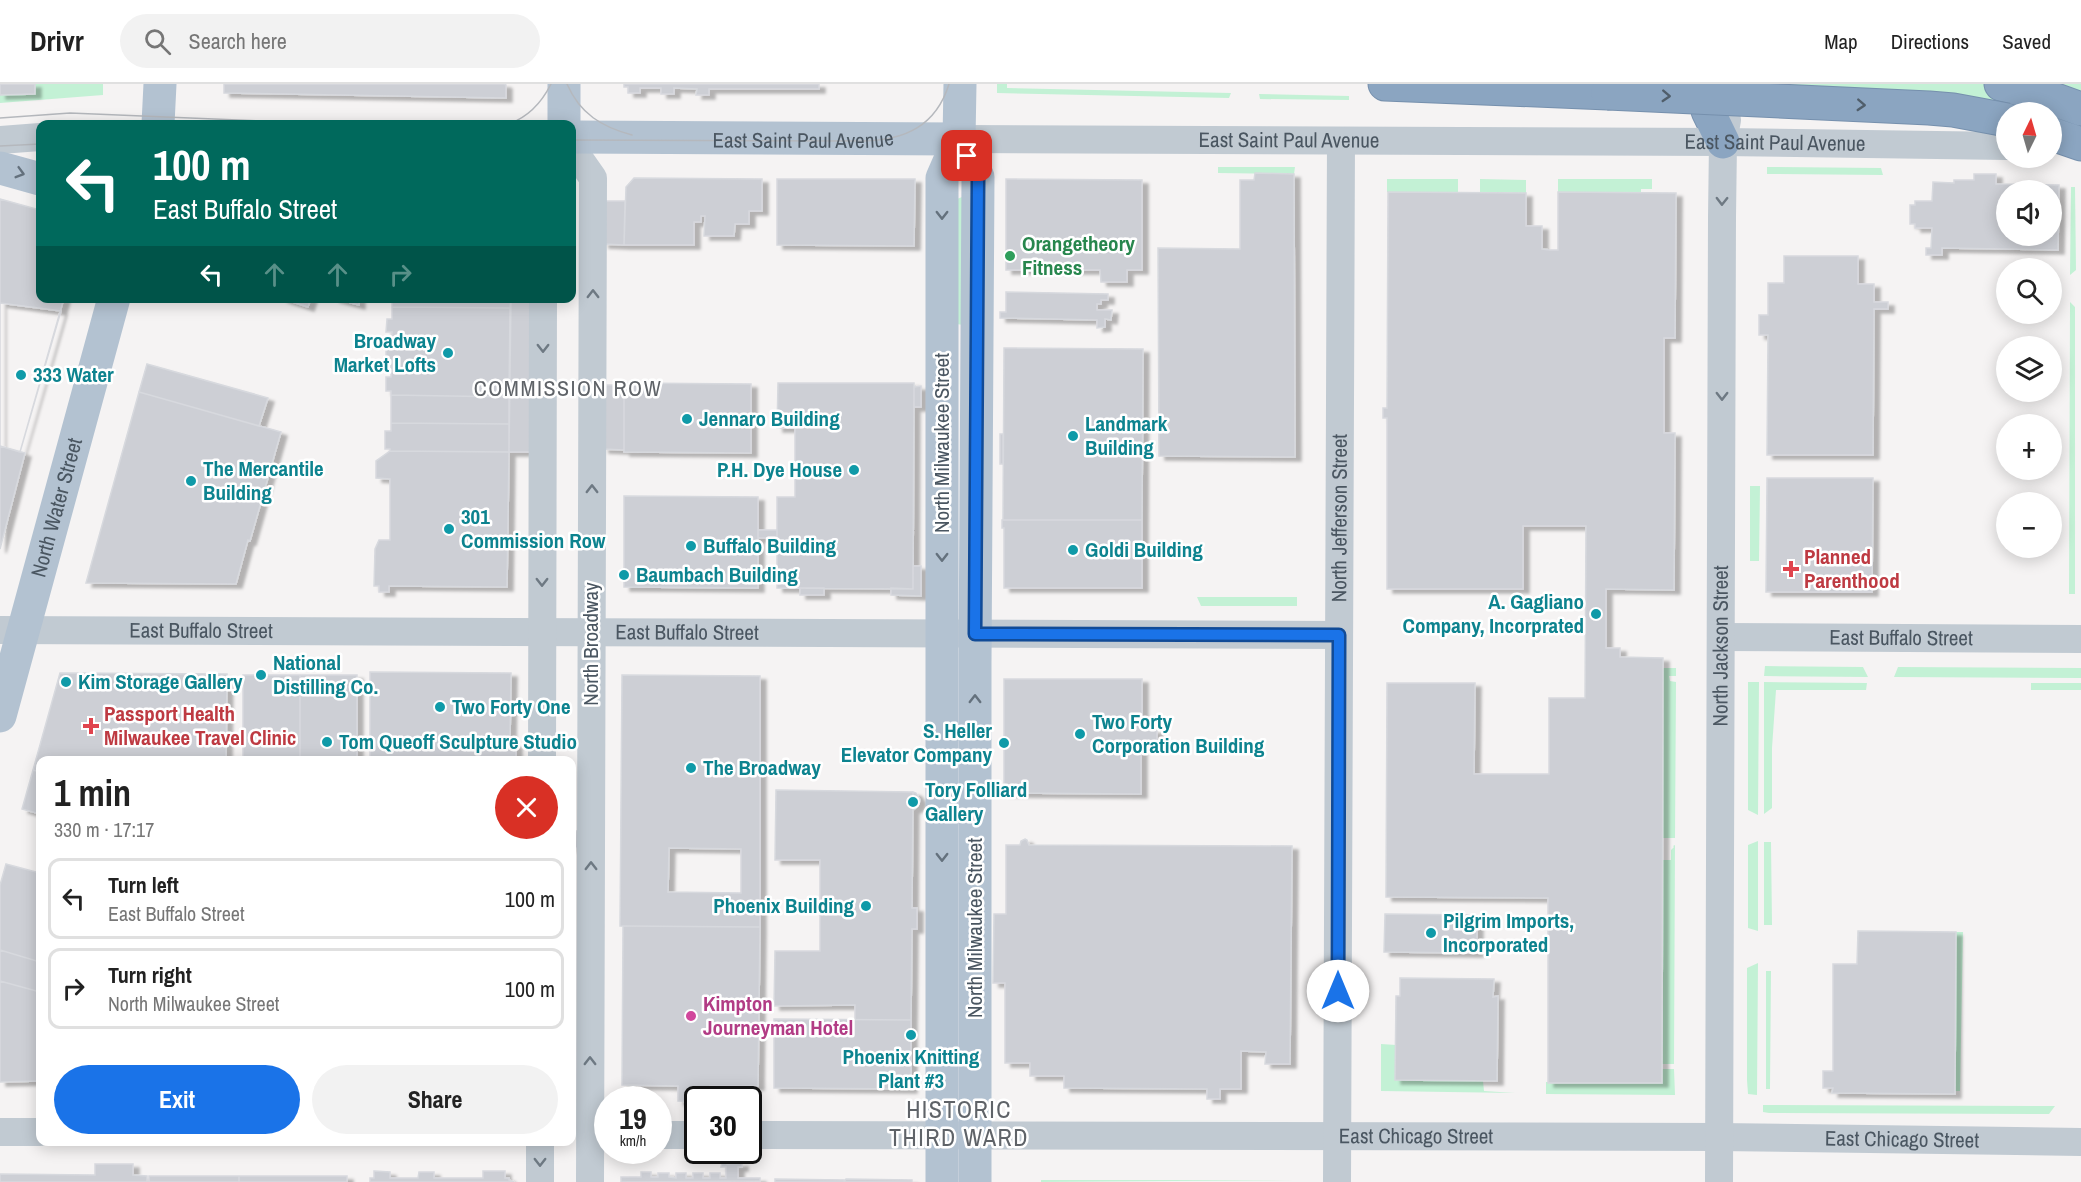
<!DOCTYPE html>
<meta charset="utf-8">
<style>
:root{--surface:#fff;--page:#f2f2f2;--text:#222;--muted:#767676;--line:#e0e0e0;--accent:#1a73e8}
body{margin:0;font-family:"Archivo Narrow",sans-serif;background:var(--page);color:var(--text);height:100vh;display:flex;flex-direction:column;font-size:22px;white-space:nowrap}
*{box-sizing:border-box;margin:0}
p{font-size:20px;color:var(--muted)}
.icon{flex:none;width:33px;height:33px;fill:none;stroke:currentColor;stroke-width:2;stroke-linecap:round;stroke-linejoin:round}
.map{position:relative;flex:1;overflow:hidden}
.sheet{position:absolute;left:36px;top:672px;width:540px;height:390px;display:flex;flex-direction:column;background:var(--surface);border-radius:12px;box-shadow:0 3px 15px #0003}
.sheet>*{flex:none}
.top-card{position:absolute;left:36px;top:36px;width:540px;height:183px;border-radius:12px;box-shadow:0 3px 15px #0003;background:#00695c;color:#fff;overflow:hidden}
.needle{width:39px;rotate:5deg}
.buttons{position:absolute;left:1996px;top:18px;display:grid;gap:12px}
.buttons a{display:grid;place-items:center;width:66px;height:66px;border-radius:50%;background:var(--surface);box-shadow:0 3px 15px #0003;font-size:30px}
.speed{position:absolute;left:594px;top:1002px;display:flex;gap:12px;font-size:30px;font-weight:700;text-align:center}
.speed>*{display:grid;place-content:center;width:78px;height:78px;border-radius:50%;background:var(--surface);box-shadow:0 3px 15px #0003;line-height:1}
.speed small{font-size:15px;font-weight:400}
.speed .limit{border:3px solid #111;border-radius:9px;background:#fff;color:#111}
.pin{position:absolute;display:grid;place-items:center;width:51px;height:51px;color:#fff;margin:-26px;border-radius:12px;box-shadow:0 3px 9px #0006}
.me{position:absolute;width:66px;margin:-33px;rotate:0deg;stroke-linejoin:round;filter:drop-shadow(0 0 4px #0008)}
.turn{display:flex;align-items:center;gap:21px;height:126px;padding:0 18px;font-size:27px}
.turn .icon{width:78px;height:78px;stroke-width:2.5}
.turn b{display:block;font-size:42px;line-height:51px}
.lanes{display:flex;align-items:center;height:57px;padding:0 18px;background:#0003;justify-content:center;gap:30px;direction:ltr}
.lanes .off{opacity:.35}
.round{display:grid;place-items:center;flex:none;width:63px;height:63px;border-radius:32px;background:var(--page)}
.summary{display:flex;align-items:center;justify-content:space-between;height:102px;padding:0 18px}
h1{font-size:36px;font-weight:800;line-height:45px}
.primary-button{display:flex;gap:12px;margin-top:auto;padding:12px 18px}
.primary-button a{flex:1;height:69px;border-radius:36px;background:var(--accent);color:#fff;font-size:24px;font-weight:800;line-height:69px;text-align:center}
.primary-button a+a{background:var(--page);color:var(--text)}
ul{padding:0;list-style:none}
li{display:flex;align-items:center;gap:18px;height:81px;margin:0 12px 9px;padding:0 6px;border:3px solid var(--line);border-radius:12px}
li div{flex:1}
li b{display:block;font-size:22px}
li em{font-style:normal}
header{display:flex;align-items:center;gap:36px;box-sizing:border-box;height:84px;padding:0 30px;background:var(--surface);border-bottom:2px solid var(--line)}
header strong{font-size:28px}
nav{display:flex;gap:33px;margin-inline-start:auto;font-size:21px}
.search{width:420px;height:54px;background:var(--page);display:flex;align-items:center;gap:15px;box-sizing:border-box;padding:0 21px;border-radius:33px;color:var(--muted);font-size:22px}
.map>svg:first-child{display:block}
.green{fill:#c3f1d5}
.building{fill:#cdcfd5;stroke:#d7d9de;stroke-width:1.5;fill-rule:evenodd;filter:url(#shadow)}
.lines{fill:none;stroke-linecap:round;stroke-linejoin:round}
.highway-casing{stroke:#7690ad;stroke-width:35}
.minor{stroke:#c1cad2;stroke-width:28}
.major{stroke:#b3c2d1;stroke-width:33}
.highway{stroke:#8ba5c1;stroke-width:33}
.tram{stroke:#b5b8bd;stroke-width:1.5}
.highway-bridge-casing{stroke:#7690ad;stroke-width:35;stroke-linecap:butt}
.highway-bridge{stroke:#8ba5c1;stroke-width:33}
.oneway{stroke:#505e6b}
.oneway2{stroke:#64717d}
.oneway3{stroke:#6e7983}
.route-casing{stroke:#114b97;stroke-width:15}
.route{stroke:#1a73e8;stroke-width:10}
.leisure-dot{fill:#2e9e5b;stroke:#fff;stroke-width:2}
.culture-dot{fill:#0f9aa8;stroke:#fff;stroke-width:2}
.health-dot{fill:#e0444e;stroke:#fff;stroke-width:2}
.hotel-dot{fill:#d1479c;stroke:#fff;stroke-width:2}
.labels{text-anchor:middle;stroke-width:5;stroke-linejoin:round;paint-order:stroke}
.street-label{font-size:21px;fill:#4a5661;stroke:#fff}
.leisure-label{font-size:21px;font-weight:bold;fill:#27864d;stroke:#fff;text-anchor:start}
.culture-label{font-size:21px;font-weight:bold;fill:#0d838f;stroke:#fff;text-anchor:start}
.health-label{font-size:21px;font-weight:bold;fill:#be3a42;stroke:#fff;text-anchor:start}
.hotel-label{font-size:21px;font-weight:bold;fill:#b23c85;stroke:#fff;text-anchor:start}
.neighbourhood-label{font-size:22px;letter-spacing:1.5px;fill:#5f6368;stroke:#fff}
.quarter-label{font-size:24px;letter-spacing:1.5px;fill:#5f6368;stroke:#fff}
</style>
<header>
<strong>Drivr</strong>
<div class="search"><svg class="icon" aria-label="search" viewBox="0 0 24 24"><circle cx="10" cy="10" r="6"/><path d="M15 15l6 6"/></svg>Search here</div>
<nav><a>Map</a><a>Directions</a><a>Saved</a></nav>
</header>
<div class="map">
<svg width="2081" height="1098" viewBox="0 0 2081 1098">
<defs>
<filter id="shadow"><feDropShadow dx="6" dy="4" stdDeviation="1.5" flood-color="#0004"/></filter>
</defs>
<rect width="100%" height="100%" fill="#f5f3f3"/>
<path class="green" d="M0,0H103V11L0,19Z
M997,0H1007V4L1231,9L1229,14L997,9Z
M1762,0H2081V22L1764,16Z
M1259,10L1349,12V16L1260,15Z
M1218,83H1295L1294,90L1218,89Z
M1767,83L1881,84L1883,91L1767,90Z
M1387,95H1458V108H1387Z
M1480,95L1526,96V109L1480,108Z
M1558,95H1652V105H1641V109L1558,108Z
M2071,103H2075L2076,186L2070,191Z
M962,113L964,241L956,240L957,115Z
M2070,218L2075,223V510H2069Z
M1750,402H1760L1759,477H1750Z
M1197,513H1297V522H1201Z
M1765,582L1863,583L1868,593L1764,592Z
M1898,583L2081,584V594L1894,593Z
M1663,584H1676V592H1669L1670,597L1676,598L1675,754H1663Z
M1748,598H1759L1758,731L1748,726Z
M1764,598L1867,599L1866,606H1776L1772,664V724L1764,730Z
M2031,599H2081V606H2031Z
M1758,757V847L1748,844V761Z
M1764,758H1771L1772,841H1764Z
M1675,761L1674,980H1662L1663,776H1671V766L1674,763L1673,762Z
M1956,848H1963L1960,1007H1955Z
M1758,879L1757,1011L1748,1010L1747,996V884Z
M1766,887H1771L1770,1005H1766Z
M1381,960L1396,961V996L1483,997L1484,1007L1515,1009L1381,1007Z
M1662,985H1674L1675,1011L1546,1010V998L1661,999Z
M1763,1021L2055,1022L2049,1030L1769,1029L1763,1028Z
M1041,1096H1295L1041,1098Z"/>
<path class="building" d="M0,0H35V10L0,11Z
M224,0H504L506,1V14L224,9Z
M624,0H819V5H709V11H696L697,5L674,4V10H661V4H640V9H628V3H624Z
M1255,89L1294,90L1295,373L1159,372L1158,164L1240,165V96H1254Z
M1974,90H1996V100L2059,101L2058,166L1942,164V171H1926V164H1931L1932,144H1915V140H1910V121H1915V117H1932L1933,98L1954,99V96H1974ZM2007,106H2052V152H2007Z
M634,94L762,95V127H749V140H735L734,152H704L705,132H701V138H694V161H624L626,103Z
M777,95H915L914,162L777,161Z
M1006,95L1142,96V186H1127V198H1101L1100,186H1006Z
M1388,108L1526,109V142H1542V165L1550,166H1558V108L1676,109L1675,254H1664V349H1675L1674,506L1606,505V564H1620V573L1663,574L1662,999H1548V814L1386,813L1387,599H1475L1474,690H1549V614H1585L1586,442H1523V505H1387V334H1383V324H1387Z
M0,115L40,126V214H64L20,368L0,362Z
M603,117H625L624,161L603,160Z
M1784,172H1858V200H1874V218H1888V225H1874L1873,371H1767L1768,251H1759V231H1768V199H1784Z
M1006,208L1108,210V216H1101V220H1097V226H1112L1111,236L1105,235V243L1097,244V236L1000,234V228H1006Z
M281,214H311L308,223Z
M333,214H359V221Z
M392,214H511L510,224L392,223Z
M511,214H533L532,368H509Z
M0,219L61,227L20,368L0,362Z
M392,223L510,224L509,313L391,311V307H386V293H391V276H386V263H391L392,248H386L387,235H392Z
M1004,264L1143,265L1142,436H1003Z
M147,280L268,314L259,342L139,308Z
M624,299L751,300V369L624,368Z
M778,299H914L913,505L777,504V413H795V344H777Z
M603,301H624V366L603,365Z
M921,302V323H914V303Z
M139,308L281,348L250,457L248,456L236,500L86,499Z
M391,311L509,313V340L391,339Z
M391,339L509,340V368L390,367V365H385V347H391Z
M1000,350H1003V380H1000Z
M0,362L25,369L0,465Z
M390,367L509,368L507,503L389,502V508H379V502H374L375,465L379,456H390V395L376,394V377Z
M1767,394H1873L1872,508H1766Z
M624,412L758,413V504L624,503Z
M1002,436H1142V504H1004V444H1002Z
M758,446H777V454H758Z
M913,482H921V512L891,511V504L913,505Z
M800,504H824V511H800Z
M370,588L511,589L510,660H516V676H370Z
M60,589L227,590L226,676H40V688L33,686Z
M243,591H300V676H243Z
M300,591H357V676H300Z
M622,591L760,592V843L620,842ZM669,764L741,765V809L668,808Z
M1004,595H1142V645L1157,646V663H1141V710L1004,709Z
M33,686L40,688V730L22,725Z
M776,706L913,708L912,824H917V845H912L911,936H855V921L774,922L775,867H820V776H775Z
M913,708L916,709L920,716L918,722L913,726Z
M572,747H577L578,764H572Z
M1025,755L1027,756L1029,761L1292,762L1290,980H1265L1266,968L1241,967V1005H1220V1015H1207V1005L1064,1004V992H1030V979H1005V899H993L994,830H1006V761H1020L1021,757Z
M6,780L40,789V878L0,866V801Z
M1385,830L1477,831V869L1384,868Z
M623,842L760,843L758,1002H710V1016H698V1018L678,1017V1002L622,1001Z
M1858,847L1956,848L1955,1010L1832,1009L1833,1004H1823V987H1833V880H1857Z
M0,866L40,878V908L0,897Z
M1400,894L1494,895L1493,913L1498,912L1497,997L1395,996L1396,912H1400Z
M0,897L40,908V997L0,998Z
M774,935L911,936V1005L774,1004Z
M722,1078H726L727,1080L742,1079V1083H738V1094H760V1097L621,1098V1093H641V1088H651V1093H658V1089H669V1093L676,1094V1089H686V1094H693V1089H703V1094H710V1089H720V1094H726V1083H721Z
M95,1080H133V1091L147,1092V1098H0V1090L95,1091Z
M374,1087L390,1088V1094H418L419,1088H434V1094H483V1087H505V1094H509V1096L514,1098H370V1094H374Z
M149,1092H239V1098H149Z
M239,1092H347V1098H239Z
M775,1095L844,1096V1098H775Z
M846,1095L912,1096V1098H844Z"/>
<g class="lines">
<defs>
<path id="highway" d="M1385,0L1608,9
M2001,0L2039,10L2081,25
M1708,27L1723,58
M2052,50L2081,60"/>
</defs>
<use href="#highway" class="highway-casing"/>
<g class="minor">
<path id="s1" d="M959,55L1723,58L2007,62"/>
<path d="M0,56L40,53"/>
<path d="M572,64L593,94L590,1098"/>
<path id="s2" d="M0,546L1339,551"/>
<path id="s3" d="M1721,553L2081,555"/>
<path d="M542,676L543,214"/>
<path d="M0,1048H40"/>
<path d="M658,1051H698"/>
<path id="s4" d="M748,1051L1718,1053L2081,1058"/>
<path d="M540,1098V1058"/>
<path id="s5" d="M1337,1098L1341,57"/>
<path id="s6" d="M1719,1098L1722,133L1723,58L1727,36"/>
</g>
<g class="major">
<path d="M564,0V40"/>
<path d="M158,40L160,0"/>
<path d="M572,53L959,55"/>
<path d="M959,55L978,93L975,579V1098"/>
<path d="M0,84L40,95"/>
<path id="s7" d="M0,632L114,214"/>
<path d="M942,1098V94L959,55L960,0"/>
</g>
<use href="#highway" class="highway"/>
<g class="tram">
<path d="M567,0C580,30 602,43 632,51"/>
<path d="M0,34L70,29L333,40"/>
<path d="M509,40C528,33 542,18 551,0"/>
<path id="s8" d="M572,56L864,57C905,56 936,42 949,0"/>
<path d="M0,62L40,60"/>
</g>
<defs>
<path id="highway-bridge" d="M1608,9L1929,24L1953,26L2007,36"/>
</defs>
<use href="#highway-bridge" class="highway-bridge-casing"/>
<use href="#highway-bridge" class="highway-bridge"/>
</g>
<defs><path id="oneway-chevron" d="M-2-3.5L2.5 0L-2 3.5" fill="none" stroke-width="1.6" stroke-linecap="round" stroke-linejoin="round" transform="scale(1.5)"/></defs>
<g class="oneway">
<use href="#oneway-chevron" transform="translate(1666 12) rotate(3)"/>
<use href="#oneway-chevron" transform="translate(1861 21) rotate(3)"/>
</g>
<g class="oneway2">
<use href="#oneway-chevron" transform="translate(20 89) rotate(16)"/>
<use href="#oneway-chevron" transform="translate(942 131) rotate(90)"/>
<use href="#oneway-chevron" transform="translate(942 473) rotate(90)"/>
<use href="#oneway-chevron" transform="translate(975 615) rotate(-90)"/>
<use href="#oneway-chevron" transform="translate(942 773) rotate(90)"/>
</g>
<g class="oneway3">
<use href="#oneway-chevron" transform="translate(1722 117) rotate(91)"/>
<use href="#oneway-chevron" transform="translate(593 210) rotate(-90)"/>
<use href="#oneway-chevron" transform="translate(543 264) rotate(90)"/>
<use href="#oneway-chevron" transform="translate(1722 312) rotate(90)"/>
<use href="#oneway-chevron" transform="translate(592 405) rotate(-90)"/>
<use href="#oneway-chevron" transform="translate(542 498) rotate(90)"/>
<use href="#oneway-chevron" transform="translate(591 782) rotate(-90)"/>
<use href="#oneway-chevron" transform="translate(590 977) rotate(-90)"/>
<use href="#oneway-chevron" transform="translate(540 1078) rotate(90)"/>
</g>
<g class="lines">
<defs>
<path id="route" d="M967,72L978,93L975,550L1339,551L1338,907"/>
</defs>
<use href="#route" class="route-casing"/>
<use href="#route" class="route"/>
</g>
<circle class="leisure-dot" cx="1010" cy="172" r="6"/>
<g class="culture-dot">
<circle cx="448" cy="269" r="6"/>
<circle cx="21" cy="291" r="6"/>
<circle cx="687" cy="335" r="6"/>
<circle cx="1073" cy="352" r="6"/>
<circle cx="854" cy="386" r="6"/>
<circle cx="191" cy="397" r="6"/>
<circle cx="449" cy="445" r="6"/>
<circle cx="691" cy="462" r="6"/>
<circle cx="1073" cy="466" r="6"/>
<circle cx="624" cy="491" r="6"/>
<circle cx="1596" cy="530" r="6"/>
<circle cx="261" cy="591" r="6"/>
<circle cx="66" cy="598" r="6"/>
<circle cx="440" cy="623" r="6"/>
<circle cx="1080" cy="650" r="6"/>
<circle cx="327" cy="658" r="6"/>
<circle cx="1004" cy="659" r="6"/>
<circle cx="691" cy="684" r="6"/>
<circle cx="913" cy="718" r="6"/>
<circle cx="866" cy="822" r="6"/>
<circle cx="1431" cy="849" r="6"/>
<circle cx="911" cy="951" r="6"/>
</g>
<g class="health-dot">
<path d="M1788 476h6v6h6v6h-6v6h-6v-6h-6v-6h6z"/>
<path d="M88 633h6v6h6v6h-6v6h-6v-6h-6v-6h6z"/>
</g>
<circle class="hotel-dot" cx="691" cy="932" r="6"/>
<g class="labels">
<g class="street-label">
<text dy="7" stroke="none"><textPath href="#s8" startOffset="231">East Saint Paul Avenue</textPath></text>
<text dy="7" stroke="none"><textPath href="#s1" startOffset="330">East Saint Paul Avenue</textPath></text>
<text dy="7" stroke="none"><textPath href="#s1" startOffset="816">East Saint Paul Avenue</textPath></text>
<text transform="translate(942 359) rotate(-90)" y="7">North Milwaukee Street</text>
<text dy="7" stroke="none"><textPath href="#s7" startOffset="216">North Water Street</textPath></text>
<text dy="7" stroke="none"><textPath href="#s5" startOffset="664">North Jefferson Street</textPath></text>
<text dy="7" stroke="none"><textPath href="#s2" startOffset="201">East Buffalo Street</textPath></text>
<text dy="7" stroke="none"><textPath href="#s2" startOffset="687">East Buffalo Street</textPath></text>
<text dy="7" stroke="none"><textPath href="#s3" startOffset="180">East Buffalo Street</textPath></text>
<text transform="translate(591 560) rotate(-90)" y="7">North Broadway</text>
<text dy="7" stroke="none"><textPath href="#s6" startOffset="536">North Jackson Street</textPath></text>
<text transform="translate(975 844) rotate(-90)" y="7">North Milwaukee Street</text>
<text dy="7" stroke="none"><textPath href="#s4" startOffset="668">East Chicago Street</textPath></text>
<text dy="7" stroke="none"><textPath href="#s4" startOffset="1154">East Chicago Street</textPath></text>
</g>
<g class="leisure-label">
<text x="1022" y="167">Orangetheory<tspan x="1022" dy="24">Fitness</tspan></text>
</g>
<g class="culture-label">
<text x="436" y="264" text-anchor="end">Broadway<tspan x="436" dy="24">Market Lofts</tspan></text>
<text x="33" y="298">333 Water</text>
<text x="699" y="342">Jennaro Building</text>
<text x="1085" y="347">Landmark<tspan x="1085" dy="24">Building</tspan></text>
<text x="203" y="392">The Mercantile<tspan x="203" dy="24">Building</tspan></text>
<text x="842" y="393" text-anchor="end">P.H. Dye House</text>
<text x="461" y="440">301<tspan x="461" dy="24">Commission Row</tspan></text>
<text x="703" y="469">Buffalo Building</text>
<text x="1085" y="473">Goldi Building</text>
<text x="636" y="498">Baumbach Building</text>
<text x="1584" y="525" text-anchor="end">A. Gagliano<tspan x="1584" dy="24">Company, Incorprated</tspan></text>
<text x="273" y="586">National<tspan x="273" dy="24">Distilling Co.</tspan></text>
<text x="78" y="605">Kim Storage Gallery</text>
<text x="452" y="630">Two Forty One</text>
<text x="1092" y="645">Two Forty<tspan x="1092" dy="24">Corporation Building</tspan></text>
<text x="992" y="654" text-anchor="end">S. Heller<tspan x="992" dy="24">Elevator Company</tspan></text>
<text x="339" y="665">Tom Queoff Sculpture Studio</text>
<text x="703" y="691">The Broadway</text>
<text x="925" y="713">Tory Folliard<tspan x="925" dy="24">Gallery</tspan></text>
<text x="854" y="829" text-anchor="end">Phoenix Building</text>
<text x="1443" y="844">Pilgrim Imports,<tspan x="1443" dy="24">Incorporated</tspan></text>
<text x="911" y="980" text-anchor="middle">Phoenix Knitting<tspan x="911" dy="24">Plant #3</tspan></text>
</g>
<g class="health-label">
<text x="1804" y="480">Planned<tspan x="1804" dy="24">Parenthood</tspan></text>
<text x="104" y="637">Passport Health<tspan x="104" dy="24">Milwaukee Travel Clinic</tspan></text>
</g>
<g class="hotel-label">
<text x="703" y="927">Kimpton<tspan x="703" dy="24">Journeyman Hotel</tspan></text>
</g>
<g class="neighbourhood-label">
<text x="568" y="312">COMMISSION ROW</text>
</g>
<g class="quarter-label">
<text x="959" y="1034">HISTORIC<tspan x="959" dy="28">THIRD WARD</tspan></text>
</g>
</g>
</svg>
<div class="buttons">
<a><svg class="needle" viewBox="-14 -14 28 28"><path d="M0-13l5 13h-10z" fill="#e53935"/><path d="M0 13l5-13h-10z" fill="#767676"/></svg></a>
<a><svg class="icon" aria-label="sound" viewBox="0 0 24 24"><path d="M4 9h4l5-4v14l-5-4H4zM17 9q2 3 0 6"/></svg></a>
<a><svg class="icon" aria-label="search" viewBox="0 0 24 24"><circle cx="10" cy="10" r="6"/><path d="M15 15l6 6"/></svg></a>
<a><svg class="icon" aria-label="layers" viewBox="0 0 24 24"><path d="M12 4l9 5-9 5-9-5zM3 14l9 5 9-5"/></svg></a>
<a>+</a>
<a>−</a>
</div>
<div class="speed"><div>19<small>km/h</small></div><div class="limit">30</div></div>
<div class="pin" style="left:967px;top:72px;background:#d93025"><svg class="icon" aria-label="arrive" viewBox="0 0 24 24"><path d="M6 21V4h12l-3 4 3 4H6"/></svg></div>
<svg class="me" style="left:1338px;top:907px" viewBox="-20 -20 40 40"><circle r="19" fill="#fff"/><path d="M0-13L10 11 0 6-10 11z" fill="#1a73e8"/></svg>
<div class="top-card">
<div class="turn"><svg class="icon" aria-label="left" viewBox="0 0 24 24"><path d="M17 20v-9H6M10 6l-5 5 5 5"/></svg><div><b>100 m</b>East Buffalo Street</div></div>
<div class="lanes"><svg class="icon" aria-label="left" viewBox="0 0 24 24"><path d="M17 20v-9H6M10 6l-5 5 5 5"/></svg><svg class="icon off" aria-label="ahead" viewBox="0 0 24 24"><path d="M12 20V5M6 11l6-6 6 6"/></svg><svg class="icon off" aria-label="ahead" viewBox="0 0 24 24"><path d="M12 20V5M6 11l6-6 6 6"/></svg><svg class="icon off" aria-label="right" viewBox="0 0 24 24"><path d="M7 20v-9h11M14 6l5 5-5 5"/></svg></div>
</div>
<section class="sheet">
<div class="summary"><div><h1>1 min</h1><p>330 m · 17:17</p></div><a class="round" style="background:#d93025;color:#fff"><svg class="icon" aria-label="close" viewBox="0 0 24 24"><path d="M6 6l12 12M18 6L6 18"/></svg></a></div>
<ul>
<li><svg class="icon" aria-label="left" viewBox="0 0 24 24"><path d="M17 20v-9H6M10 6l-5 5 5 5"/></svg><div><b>Turn left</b><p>East Buffalo Street</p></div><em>100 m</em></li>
<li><svg class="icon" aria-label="right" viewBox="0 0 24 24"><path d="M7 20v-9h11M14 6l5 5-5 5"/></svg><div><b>Turn right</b><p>North Milwaukee Street</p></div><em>100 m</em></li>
</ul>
<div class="primary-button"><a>Exit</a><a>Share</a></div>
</section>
</div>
